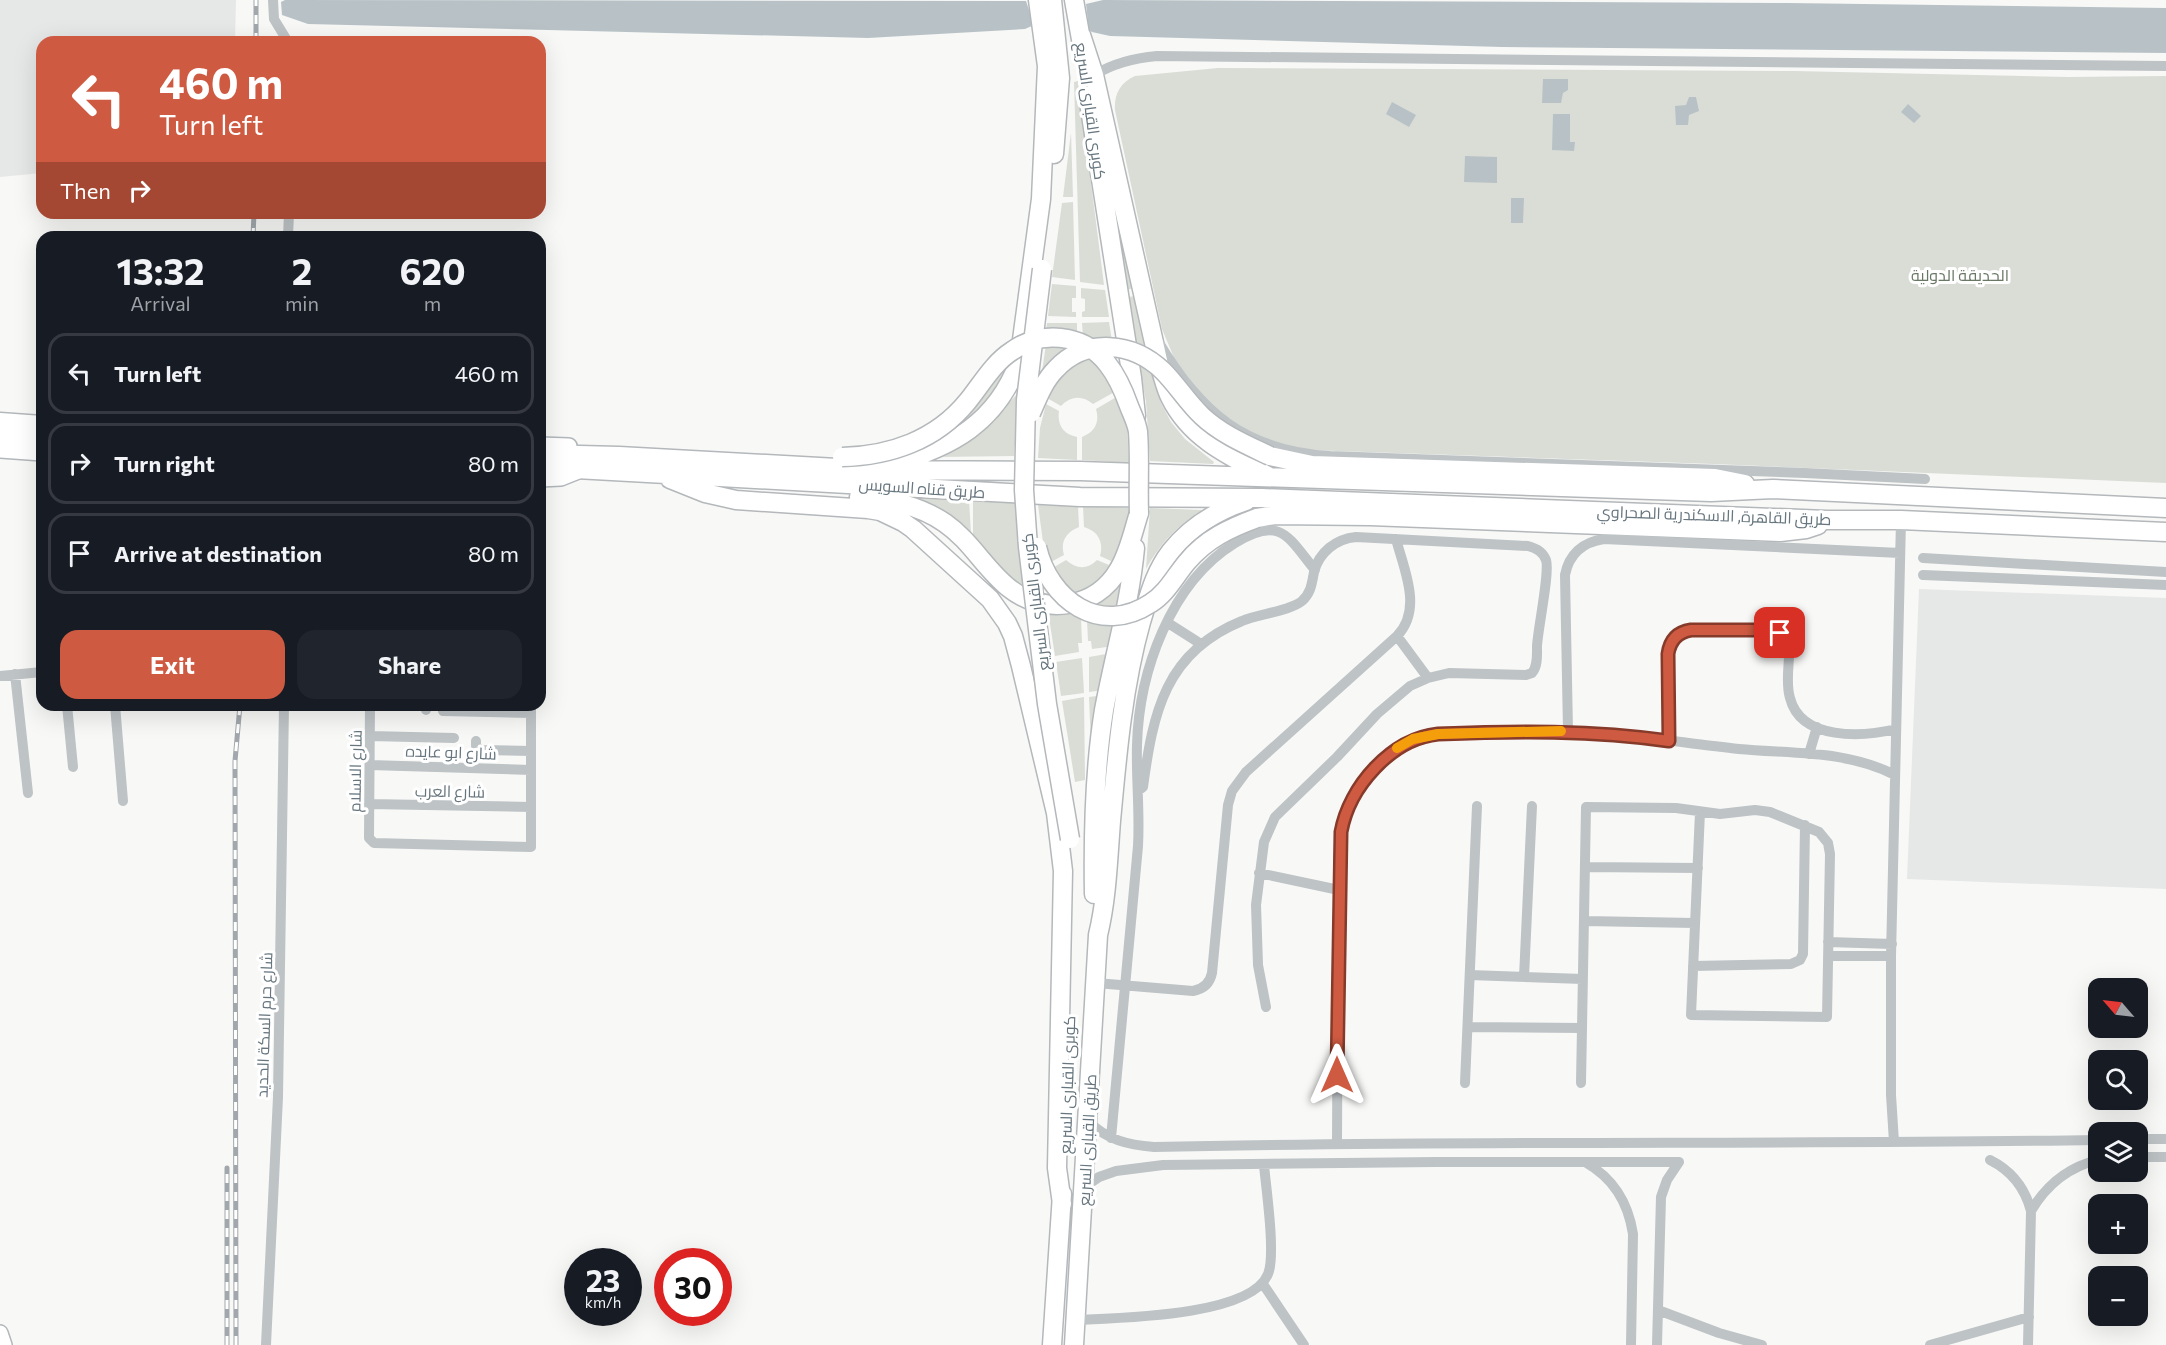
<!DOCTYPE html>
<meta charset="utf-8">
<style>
:root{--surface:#171b24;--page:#20242c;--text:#f1f3f6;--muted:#9ea1a6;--line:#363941;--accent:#ce5a41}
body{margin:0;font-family:Commissioner,Cairo,sans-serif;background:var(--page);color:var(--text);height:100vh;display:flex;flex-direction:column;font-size:22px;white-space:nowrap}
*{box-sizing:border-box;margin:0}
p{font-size:20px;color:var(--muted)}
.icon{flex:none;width:33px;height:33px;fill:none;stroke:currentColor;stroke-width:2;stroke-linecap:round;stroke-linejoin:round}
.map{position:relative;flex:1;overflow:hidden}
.panel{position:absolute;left:36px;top:231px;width:510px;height:480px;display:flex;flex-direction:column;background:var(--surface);border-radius:18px;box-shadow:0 6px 24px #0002}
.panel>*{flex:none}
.top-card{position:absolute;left:36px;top:36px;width:510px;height:183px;border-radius:18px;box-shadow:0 6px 24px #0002;background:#ce5a41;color:#fff;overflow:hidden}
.needle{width:39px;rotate:298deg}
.fabs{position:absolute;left:2088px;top:978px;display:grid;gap:12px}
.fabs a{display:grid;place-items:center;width:60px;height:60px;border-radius:12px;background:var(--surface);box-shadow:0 6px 24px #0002;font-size:30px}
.speed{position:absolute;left:564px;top:1248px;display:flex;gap:12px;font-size:30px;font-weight:700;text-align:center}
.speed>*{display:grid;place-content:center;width:78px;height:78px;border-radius:50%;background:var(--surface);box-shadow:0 6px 24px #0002;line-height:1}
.speed small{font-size:15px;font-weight:400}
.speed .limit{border:9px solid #d22;background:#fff;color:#111}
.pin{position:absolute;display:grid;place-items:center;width:51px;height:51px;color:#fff;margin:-26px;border-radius:12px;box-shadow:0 3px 9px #0006}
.me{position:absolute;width:66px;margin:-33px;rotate:0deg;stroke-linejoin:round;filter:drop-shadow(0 0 4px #0008)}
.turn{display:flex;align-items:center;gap:21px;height:126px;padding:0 24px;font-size:27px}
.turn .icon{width:78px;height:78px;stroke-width:2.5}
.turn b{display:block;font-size:42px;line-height:51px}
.then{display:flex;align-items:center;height:57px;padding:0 24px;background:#0003;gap:12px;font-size:22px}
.eta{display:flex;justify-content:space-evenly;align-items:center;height:102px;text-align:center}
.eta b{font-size:36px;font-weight:700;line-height:42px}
.primary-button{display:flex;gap:12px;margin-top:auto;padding:12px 24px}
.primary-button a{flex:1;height:69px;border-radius:18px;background:var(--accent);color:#fff;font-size:24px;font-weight:700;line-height:69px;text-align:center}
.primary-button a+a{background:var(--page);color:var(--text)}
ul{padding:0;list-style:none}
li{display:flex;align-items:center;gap:18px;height:81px;margin:0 12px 9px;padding:0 12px;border:3px solid var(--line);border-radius:18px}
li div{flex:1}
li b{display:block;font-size:22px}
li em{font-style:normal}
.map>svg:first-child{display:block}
.built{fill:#e6e7e7}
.green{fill:#d9ddd6}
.water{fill:#b8c2c6}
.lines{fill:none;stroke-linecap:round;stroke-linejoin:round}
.secondary-casing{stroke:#b1b7bb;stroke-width:18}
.highway-casing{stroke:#b4b8bb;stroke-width:21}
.street{stroke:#bec3c6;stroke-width:10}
.secondary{stroke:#fff;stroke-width:15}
.highway{stroke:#fff;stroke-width:18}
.rail-casing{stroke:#a1a7ac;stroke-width:5}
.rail{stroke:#fff;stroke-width:3;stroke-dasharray:9;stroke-linecap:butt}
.highway-bridge-casing{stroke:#b4b8bb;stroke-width:21;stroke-linecap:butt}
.highway-bridge{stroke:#fff;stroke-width:18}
.route-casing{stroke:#863a2a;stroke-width:15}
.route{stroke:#ce5a41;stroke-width:10}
.slow{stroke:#f59e0b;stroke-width:10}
.labels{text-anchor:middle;stroke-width:6;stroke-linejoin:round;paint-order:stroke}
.street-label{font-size:16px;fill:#66757e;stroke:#fff}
.park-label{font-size:16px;fill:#697765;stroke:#fff}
</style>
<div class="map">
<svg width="2166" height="1345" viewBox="0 0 2166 1345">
<rect width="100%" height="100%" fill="#f8f8f7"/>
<path class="built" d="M0,0H236L235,42H42V173L0,177Z
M1919,589L2166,598V889L1907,879Z"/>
<path class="green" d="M1218,68L1794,71L2068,77L2166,76V483L1714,464L1308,450L1265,441L1212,408L1175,360L1162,329L1115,110C1114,94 1120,83 1135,76Z
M1078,81L1104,285L1080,282L1074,82Z
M1071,133L1073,197H1063Z
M1073,202L1075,280L1052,277L1062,203Z
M1115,210L1134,288L1126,290L1112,211Z
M1052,284L1076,286V298H1072V312H1076V317L1048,316Z
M1081,288L1105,290L1109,317H1082V312L1085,311V299L1081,298Z
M1136,296L1161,403L1171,422L1185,439L1214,462L1213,464L1150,461L1146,402L1127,297Z
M1109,322L1112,341L1095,343L1083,336L1082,323Z
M1047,323H1077V333L1046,330Z
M1046,344L1078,347L1040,385Z
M1093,356L1118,390L1093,404C1082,395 1071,396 1061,406L1047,398C1057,376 1072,366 1093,356Z
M1012,358C1003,382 982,413 960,428C948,436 931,441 917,446Z
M1019,392L1014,456L937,457L991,422Z
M1120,395L1127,423L1129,463L1082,460V437C1095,432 1100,422 1096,409Z
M1046,404L1059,411C1057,425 1063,434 1077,437V460L1038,458L1040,428Z
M906,493L969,500L971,534L906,497Z
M973,501L1018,503L1027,583L1022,587L1009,577L973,536Z
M1038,505L1078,506L1079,527C1066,532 1060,542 1064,555L1049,563L1043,542Z
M1083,506L1130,508L1122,552L1103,580L1072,596L1051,569L1066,560C1076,569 1087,570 1097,560L1109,565L1111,561L1100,556C1104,542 1098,531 1084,527Z
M1150,508L1203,510C1177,525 1161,543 1146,569Z
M1123,575V609L1090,605Z
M1048,611L1064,612L1081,618L1082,643H1078L1079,652L1055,656Z
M1087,620L1119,624L1114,646L1092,649L1091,641H1088Z
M1112,653L1105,690L1089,692V657Z
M1082,658L1084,693L1061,696L1056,662Z
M1104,695L1091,746L1089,697Z
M1084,697L1085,780L1075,782L1062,701Z"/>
<path class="water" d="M285,0L1026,1L1034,25L1025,29L868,38L308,24L282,15L281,2Z
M1103,0L1788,3L2166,8V53L1502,47L1110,36L1092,32L1089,30L1086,4Z
M1543,79H1568V90L1563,93L1561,103H1542Z
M1689,97H1696L1699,111L1689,115L1688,125H1676L1675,106L1686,105Z
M1392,102L1416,115L1409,127L1386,114Z
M1908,104L1921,116L1914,123L1901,112Z
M1553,114H1570V142H1575L1574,151L1552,150Z
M1465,156L1497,157V183L1464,182Z
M1511,198H1524L1523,223H1511Z"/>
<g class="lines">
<defs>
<path id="secondary" d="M540,445L569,446
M0,450L42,453
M540,479L561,478L581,470
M0,1333L4,1345"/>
<path id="highway" d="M1052,0L1060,78L1054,154
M1074,0L1082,45
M1081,35L1094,75L1159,365C1163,375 1165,387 1170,397C1190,438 1229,456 1268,476
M1088,96L1132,378L1136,416
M0,422L42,425
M0,436L42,438
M540,454L619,456L873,470L1080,471L1711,492L1773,489L2166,508
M1270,456L1312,465L1715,478L1745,484
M892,464C952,447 996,423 1019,362L1041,199L1047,66L1038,0
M540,467L1080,497L1262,498L1827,520H1901L2166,532
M670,479L705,493L736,500L868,509L880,511L903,522L913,529L990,599L1007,623L1013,636L1021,666L1056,813L1063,871L1057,1168L1062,1204
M859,497C890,500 919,505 945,523C971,541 985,569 1009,588C1044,616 1096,609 1119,569C1129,552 1133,532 1139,513
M1257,518L1275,515L1370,516L1780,532L1806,529L1818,525
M1094,894C1093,833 1094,771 1104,710C1114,656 1130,603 1135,548
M1052,1345L1062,1194
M1074,1345L1098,935C1107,898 1108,859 1111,821C1117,755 1123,686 1141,622C1149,596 1154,573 1171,551C1191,526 1216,511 1246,501"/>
</defs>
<use href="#secondary" class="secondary-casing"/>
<use href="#highway" class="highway-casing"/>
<path class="street" d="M273,0L274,19L288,42
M1094,75C1114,63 1133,58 1157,56L2166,66
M288,237L289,213
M1158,341C1200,412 1245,451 1330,456L1805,473L1925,479
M1923,558L2166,572
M1923,575L2166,585
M1168,623L1201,644
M1397,636L1428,678
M15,674L28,793
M0,676L42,672
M67,705L73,767
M115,705L123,801
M370,705L369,838L374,843L531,847V705
M426,710V705
M443,711L531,713
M1568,731L1565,575C1569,554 1583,542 1604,539L1900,553
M370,736L454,738
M476,741V746L480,750L531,751
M1669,741V648C1673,637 1680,632 1691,630L1776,631L1786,639L1789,647C1790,663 1785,682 1790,698C1801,741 1863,737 1896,729
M1809,754L1817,727
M370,765L531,770
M1139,790L1143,787C1153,713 1165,652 1242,621C1258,614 1290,611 1302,601C1311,593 1312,583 1314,572C1319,552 1336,539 1356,537L1528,546C1536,548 1543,552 1546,560C1550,572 1538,628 1537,646C1537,655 1538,666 1532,673L1526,675L1449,673L1428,678L1410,686L1377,714L1337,757L1275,817L1264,842L1256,905L1258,965L1266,1007
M369,804L531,807
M1585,867L1698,868
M1259,873L1339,890
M1584,921L1695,923
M1828,942L1892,944
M1828,956H1891
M1693,966L1791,964L1800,960L1803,954L1805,825
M1470,975L1583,979
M1524,977L1532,806
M1096,983L1193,991C1204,989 1210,983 1212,973L1228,805L1232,791L1246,772L1397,636C1423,609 1404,570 1396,539
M1468,1027L1582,1028
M1465,1083L1477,806
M1581,1083L1586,807L1676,808L1720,814L1755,810L1770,812L1819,832L1828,843L1830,854L1827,1017L1691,1015L1700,812
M1088,1121C1107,1140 1128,1145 1154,1147C1469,1140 1784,1145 2098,1140
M1111,1138L1138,846C1140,812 1136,779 1137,745C1139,672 1170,583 1235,543C1281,515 1288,537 1315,570
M2138,1139H2166
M1894,1142L1891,1095V956L1901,520
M1337,1144C1337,1071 1338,998 1338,926C1339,893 1335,843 1345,813C1357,777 1399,738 1438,734C1492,731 1547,729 1602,733C1648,737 1693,744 1739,749C1792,754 1846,750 1895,775
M2138,1157H2166
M1990,1160C2012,1171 2025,1188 2031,1211L2028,1345
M1585,1162C1613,1178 1628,1201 1633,1234L1631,1345
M1084,1187L1099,1177L1116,1171L1163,1165L1436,1162H1679
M2031,1211C2047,1184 2068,1167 2098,1160
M1263,1284L1304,1345
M1658,1310L1719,1333L1762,1345
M1075,1320C1116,1318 1251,1317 1268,1274C1276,1255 1266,1188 1264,1165
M266,1345L278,1097L284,705
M1657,1345L1661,1197L1667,1180L1679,1162
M1930,1345L2029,1317"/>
<use href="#secondary" class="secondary"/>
<use href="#highway" class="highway"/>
<defs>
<path id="rail" d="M256,42V0
M253,237L254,213
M227,1345V1168
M236,1345L235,761L240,705"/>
</defs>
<use href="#rail" class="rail-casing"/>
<use href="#rail" class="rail"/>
<defs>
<path id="highway-bridge" d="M1042,269L1026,400L1024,490L1028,547L1047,704L1070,839
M1031,413C1038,397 1044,381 1056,369C1086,337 1133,342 1163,371C1177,385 1188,403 1202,416C1221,434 1247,445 1270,456
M842,457C890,456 936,440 967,402C981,385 993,363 1012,351C1028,339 1048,335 1068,339C1102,346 1118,375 1129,406C1132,414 1137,423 1138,432C1140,458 1138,486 1139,513
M1037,547C1049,600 1100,637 1151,603C1167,593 1175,576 1187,562C1206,539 1230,528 1257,518"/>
</defs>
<use href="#highway-bridge" class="highway-bridge-casing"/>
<use href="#highway-bridge" class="highway-bridge"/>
</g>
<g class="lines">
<defs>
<path id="route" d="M1337,1075L1341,832C1349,787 1391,739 1438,734C1516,731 1592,730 1669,741L1668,654C1670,640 1678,632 1691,630H1768L1780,633"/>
</defs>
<use href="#route" class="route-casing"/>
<use href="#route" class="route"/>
<path class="slow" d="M1397,748L1413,739L1438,734L1561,731"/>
</g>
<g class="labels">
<g class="street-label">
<text transform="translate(1091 111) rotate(82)" y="6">كوبرى القبارى السريع</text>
<text transform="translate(922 488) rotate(4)" y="6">طريق قناه السويس</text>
<text transform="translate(1714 515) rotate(2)" y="6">طريق القاهرة, الاسكندرية الصحراوي</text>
<text transform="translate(1035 602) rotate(-97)" y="6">كوبرى القبارى السريع</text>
<text transform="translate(451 752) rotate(2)" y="6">شارع ابو عايده</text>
<text transform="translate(355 771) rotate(-89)" y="6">شارع الاسلام</text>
<text transform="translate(450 791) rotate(1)" y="6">شارع العرب</text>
<text transform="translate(264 1025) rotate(-88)" y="6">شارع حرم السكة الحديد</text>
<text transform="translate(1067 1085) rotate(-88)" y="6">كوبرى القبارى السريع</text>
<text transform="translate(1087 1140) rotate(-87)" y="6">طريق القبارى السريع</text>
</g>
<g class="park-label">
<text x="1960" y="281">الحديقة الدولية</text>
</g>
</g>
</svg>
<div class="fabs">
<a><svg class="needle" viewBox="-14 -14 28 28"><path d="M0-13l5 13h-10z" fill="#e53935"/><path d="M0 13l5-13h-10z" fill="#9ea1a6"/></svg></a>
<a><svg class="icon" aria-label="search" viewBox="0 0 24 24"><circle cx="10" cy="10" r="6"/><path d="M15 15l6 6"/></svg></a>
<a><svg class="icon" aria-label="layers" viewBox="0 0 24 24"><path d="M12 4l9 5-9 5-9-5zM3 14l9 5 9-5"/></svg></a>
<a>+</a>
<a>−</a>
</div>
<div class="speed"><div>23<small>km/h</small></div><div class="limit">30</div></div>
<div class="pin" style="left:1780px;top:633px;background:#d93025"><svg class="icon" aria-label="arrive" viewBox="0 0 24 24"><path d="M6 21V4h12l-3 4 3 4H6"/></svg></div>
<svg class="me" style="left:1337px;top:1075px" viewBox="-20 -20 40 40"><path d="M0-17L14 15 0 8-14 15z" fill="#ce5a41" stroke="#fff" stroke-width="4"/></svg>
<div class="top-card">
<div class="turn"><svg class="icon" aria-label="left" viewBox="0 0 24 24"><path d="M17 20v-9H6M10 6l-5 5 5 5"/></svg><div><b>460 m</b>Turn left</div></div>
<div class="then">Then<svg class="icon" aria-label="right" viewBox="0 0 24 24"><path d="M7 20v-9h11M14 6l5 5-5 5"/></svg></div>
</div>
<section class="panel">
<div class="eta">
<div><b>13:32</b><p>Arrival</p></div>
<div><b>2</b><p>min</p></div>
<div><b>620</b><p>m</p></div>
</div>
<ul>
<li><svg class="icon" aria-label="left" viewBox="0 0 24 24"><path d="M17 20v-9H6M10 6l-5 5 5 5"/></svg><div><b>Turn left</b></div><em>460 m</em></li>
<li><svg class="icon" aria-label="right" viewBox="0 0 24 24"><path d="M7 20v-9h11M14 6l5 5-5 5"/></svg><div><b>Turn right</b></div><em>80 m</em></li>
<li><svg class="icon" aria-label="arrive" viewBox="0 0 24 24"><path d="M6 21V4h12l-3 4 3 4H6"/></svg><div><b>Arrive at destination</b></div><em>80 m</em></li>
</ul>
<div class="primary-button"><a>Exit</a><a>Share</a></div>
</section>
</div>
